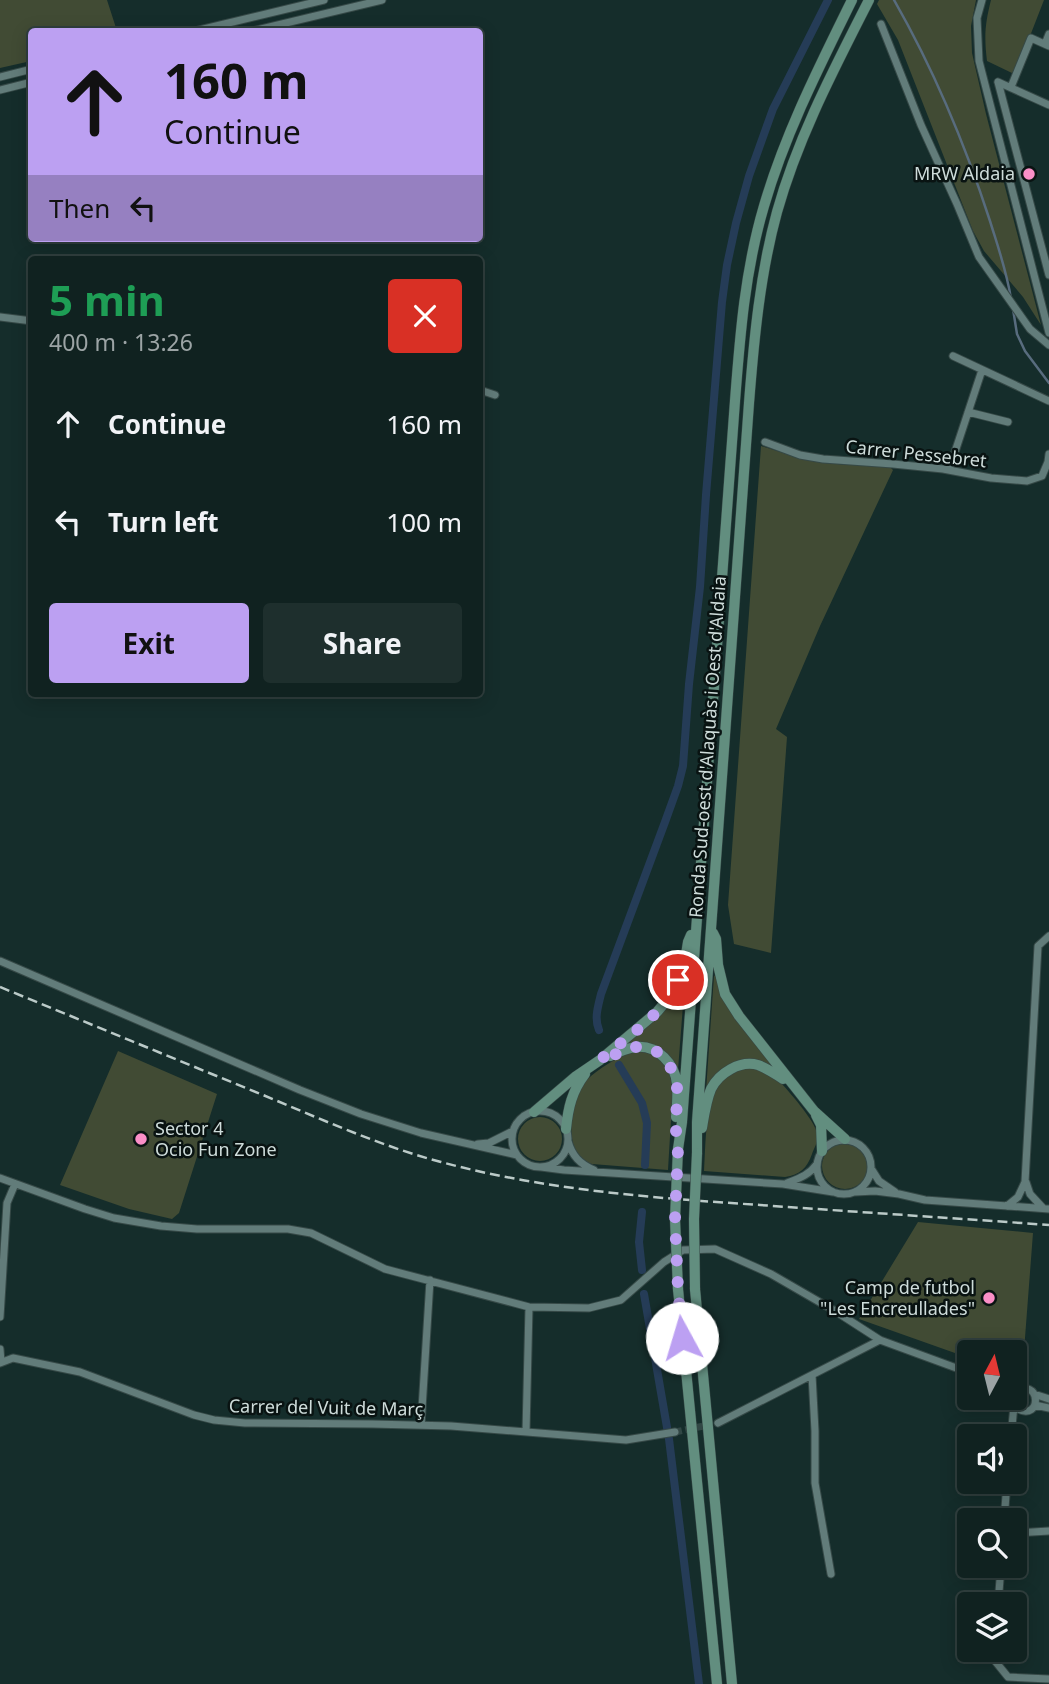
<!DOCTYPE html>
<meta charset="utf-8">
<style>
:root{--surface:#102220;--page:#1e2f2d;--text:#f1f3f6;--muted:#9ca4a5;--line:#303f3e;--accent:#bca0f2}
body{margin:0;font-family:"Noto Sans",sans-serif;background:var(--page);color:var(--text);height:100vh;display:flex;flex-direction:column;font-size:26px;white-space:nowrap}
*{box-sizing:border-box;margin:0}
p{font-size:23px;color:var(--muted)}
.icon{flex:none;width:38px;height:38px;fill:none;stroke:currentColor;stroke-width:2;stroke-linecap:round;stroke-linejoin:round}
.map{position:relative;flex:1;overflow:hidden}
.panel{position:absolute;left:28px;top:256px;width:455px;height:441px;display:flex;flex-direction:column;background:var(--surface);border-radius:7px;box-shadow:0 4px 18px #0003,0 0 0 2px var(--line)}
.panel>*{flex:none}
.banner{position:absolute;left:28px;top:28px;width:455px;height:214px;border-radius:7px;box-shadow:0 4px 18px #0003,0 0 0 2px var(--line);background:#bca0f2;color:#111;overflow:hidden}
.needle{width:46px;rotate:7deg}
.controls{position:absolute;left:957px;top:1340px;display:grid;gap:14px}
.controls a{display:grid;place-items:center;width:70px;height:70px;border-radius:7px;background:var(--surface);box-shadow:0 4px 18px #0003,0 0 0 2px var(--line);font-size:35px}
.pin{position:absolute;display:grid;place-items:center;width:60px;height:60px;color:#fff;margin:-30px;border:4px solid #fff;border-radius:50%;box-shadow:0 2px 7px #0007}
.me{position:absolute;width:77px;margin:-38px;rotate:354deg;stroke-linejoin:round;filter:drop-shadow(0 0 5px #0008)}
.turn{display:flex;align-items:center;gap:24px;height:147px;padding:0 21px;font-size:32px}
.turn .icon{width:91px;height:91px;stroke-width:2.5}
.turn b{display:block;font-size:49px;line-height:60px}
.then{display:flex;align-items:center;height:66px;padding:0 21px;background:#0003;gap:14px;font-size:26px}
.round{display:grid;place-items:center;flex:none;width:74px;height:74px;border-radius:7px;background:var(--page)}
.head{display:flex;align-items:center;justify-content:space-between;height:119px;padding:0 21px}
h1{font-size:42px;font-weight:700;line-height:52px;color:#1e9e55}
.action{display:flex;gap:14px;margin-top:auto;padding:14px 21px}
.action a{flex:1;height:80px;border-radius:7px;background:var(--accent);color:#111;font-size:28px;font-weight:700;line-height:80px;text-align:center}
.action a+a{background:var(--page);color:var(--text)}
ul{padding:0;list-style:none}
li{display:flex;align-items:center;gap:21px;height:98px;padding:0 21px}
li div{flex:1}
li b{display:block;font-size:26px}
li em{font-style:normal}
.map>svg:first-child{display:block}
.green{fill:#414b34}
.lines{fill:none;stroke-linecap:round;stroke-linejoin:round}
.stream{stroke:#586c7e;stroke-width:2.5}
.canal{stroke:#253c57;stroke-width:8}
.street-tunnel{stroke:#314745;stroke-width:7;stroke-dasharray:7 3.5;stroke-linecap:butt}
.street-casing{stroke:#364947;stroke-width:9}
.secondary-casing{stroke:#364947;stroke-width:11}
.street{stroke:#627c7a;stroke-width:7}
.secondary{stroke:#628e7f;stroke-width:10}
.rail{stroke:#bbcac8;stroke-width:2.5;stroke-dasharray:10 5;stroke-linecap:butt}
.secondary-bridge-casing{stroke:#364947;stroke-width:11;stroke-linecap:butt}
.secondary-bridge{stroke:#628e7f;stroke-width:10}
.route{stroke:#bca0f2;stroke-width:12;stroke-dasharray:0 21.6}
.poi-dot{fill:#fa8fc7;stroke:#091312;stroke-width:2.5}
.labels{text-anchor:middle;stroke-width:5;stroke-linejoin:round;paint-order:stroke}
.poi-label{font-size:18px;fill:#cedcda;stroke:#091312;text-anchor:end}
.street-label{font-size:18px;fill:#cedcda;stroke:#091312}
</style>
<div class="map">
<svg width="1049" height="1684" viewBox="0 0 1049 1684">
<rect width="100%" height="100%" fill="#152d2b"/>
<path class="green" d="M0,0H107L117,31L32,32L31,61L0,68Z
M879,0H976L971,26L972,53L986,114L1041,325L1023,297L984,251L973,231L898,40L877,4Z
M991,0H1044L1016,72L1012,73L987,61C984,36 985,24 991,0Z
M761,446C781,452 800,459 821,462C843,466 866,465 888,465L893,470L820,626L776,729L787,737L771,953L734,944L728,905Z
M714,975L775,1066C740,1072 727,1050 706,1091Z
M684,978L685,979L678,1070L671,1059L625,1045L658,1017Z
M118,1051L217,1094L179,1213L172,1219L129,1209L60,1185Z
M636,1051C678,1055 673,1088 671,1120C670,1136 669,1153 668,1170L592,1164C586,1162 582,1160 578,1155C567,1140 570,1101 581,1086C591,1073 621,1054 636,1051Z
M749,1068C760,1070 770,1073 779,1081C788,1090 815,1121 817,1133C819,1141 814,1148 812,1154C807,1168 800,1175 785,1177L704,1171C706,1146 704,1097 724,1079C731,1072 740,1070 749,1068Z
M518 1139a22 22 0 1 1 44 0a22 22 0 1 1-44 0Z
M822 1166a23 23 0 1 1 46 0a23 23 0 1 1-46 0Z
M918,1222L1033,1233L1022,1377L1015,1374V1353H970L969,1358L859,1319Z"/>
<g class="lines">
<path class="stream" d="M894,0C934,70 965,144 990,221C998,247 1007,272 1011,299
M1013,309L1017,334L1025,351L1049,383"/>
<path class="canal" d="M599,1030C594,1018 598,1007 601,994L665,822L678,786L683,766L689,684L700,587L706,495L722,302L727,265L736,223L749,176L773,109L828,0
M619,1065L642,1103L647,1123L645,1165
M642,1270L639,1242L642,1212
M644,1294L669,1439L699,1684"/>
<path class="street-tunnel" d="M675,1432L718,1423"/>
<defs>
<path id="street" d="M982,0L977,18L979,61L1049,333
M881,24L921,125L957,204L979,257L1030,329L1049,345
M191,32L324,0
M248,32L382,0
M1045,44L1049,34
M0,77L32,69
M998,82L1049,275
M998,82L1049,105
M1011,87L1031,38L1049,46
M0,90L32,82
M0,317L32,321
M953,356L1049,401
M480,390L495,395
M968,412L1008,422
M765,442L800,455L823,459L893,464L943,469L991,478L1027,481L1042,476L1048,462L1049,454
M949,470L982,370
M0,961L300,1090L361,1114L421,1133L517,1155
M512 1139a28 28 0 1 1 56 0a28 28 0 1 1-56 0Z
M817 1167a27 27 0 1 1 54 0a27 27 0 1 1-54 0Z
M568,1141C572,1156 580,1164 594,1170
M478,1144L489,1143L513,1131
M541,1167L564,1170L783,1184L833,1192
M872,1170L879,1181L895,1192
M0,1178L85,1209L114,1218L161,1226L197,1229H288L311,1233L385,1269L529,1307L589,1308L621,1300L664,1262L683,1250L715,1249L771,1274L835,1311L880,1340L970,1373
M1026,1182L1030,1194L1043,1208
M787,1183C800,1178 809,1175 817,1164
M855,1192L875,1191L899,1194L925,1200L1049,1209
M1007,1206L1018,1197L1025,1182L1038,946L1049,936
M0,1317L7,1203L15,1184
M0,1349L1,1362
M0,1363L13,1358L80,1372L194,1415L214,1420L245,1423L372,1424L451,1426L626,1440L675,1432
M812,1375L815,1431V1483L831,1574
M1034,1394L1049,1399
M1013,1398L1016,1408C1044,1424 1040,1373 1015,1394
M1035,1405L1049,1408
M718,1423L880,1340
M421,1425L430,1280
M526,1432L529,1307
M1011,1437L1014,1405
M1004,1521L1007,1482
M1015,1533L1049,1531
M998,1605L1001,1566
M995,1650V1661L1008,1677L1049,1679"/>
<path id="secondary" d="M713,933L716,939L718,965L725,994L739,1016L814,1111L845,1139
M610,1056C618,1052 628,1048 636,1047C658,1045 675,1064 677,1084C678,1095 677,1106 676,1117
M534,1112L575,1077L600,1060L657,1012L673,993L684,967L688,942L691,935
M816,1115L821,1125L822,1151
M702,1128C704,1116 706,1101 711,1089C719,1073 740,1060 758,1065C767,1068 775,1074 783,1079
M566,1129C568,1108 572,1091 585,1074
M678,1149L682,1122L735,401C740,335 745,270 764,206C785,134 819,67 852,0
M697,1153V1122L749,403C754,339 760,274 777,212C798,137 834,69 869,0
M678,1289L717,1684
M695,1289L732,1684"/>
</defs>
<use href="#street" class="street-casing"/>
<use href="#secondary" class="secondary-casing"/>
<use href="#street" class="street"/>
<use href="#secondary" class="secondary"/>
<path class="rail" d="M0,987C88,1023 175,1059 263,1095C321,1119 380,1146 441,1162C545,1190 653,1198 760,1205C856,1212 953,1218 1049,1225"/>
<defs>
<path id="secondary-bridge" d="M678,1289L675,1219L678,1149
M695,1289L694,1219L697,1153"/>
</defs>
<use href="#secondary-bridge" class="secondary-bridge-casing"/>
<use href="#secondary-bridge" class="secondary-bridge"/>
</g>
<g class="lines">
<path class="route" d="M678,980C665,1013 627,1037 600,1060L636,1047L646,1048L656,1051L665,1058L676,1077L677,1088L676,1133L678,1149L675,1219L678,1289L682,1338"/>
</g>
<g class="poi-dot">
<circle cx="1029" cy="174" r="7"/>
<circle cx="141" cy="1139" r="7"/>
<circle cx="989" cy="1298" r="7"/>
</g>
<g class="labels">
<g class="poi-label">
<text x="1015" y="180">MRW Aldaia</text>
<text x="155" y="1135" text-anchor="start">Sector 4<tspan x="155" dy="21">Ocio Fun Zone</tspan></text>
<text x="975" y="1294">Camp de futbol<tspan x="975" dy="21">"Les Encreullades"</tspan></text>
</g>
<g class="street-label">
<text transform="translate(916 454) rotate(6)" y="6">Carrer Pessebret</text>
<text transform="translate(708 747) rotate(-86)" y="6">Ronda Sud-oest d'Alaquàs i Oest d'Aldaia</text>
<text transform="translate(326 1408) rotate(1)" y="6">Carrer del Vuit de Març</text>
</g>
</g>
</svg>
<div class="controls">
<a><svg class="needle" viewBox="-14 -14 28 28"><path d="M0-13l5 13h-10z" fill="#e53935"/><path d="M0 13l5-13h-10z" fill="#9ca4a5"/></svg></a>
<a><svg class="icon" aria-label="sound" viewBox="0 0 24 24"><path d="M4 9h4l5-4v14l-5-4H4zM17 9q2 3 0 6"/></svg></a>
<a><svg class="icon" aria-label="search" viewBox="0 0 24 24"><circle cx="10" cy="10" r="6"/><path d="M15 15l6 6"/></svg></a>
<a><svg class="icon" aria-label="layers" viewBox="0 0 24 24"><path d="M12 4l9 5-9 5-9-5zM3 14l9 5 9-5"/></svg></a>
</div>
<div class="pin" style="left:678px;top:980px;background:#d93025"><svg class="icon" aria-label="arrive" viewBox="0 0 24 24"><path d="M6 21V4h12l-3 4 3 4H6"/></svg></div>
<svg class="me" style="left:682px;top:1338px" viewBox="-20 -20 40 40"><circle r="19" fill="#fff"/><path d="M0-13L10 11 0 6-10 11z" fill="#bca0f2"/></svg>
<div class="banner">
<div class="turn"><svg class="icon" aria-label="ahead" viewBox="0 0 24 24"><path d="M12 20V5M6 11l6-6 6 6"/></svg><div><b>160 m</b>Continue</div></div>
<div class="then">Then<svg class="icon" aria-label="left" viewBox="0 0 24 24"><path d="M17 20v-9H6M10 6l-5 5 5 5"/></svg></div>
</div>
<section class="panel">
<div class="head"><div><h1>5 min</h1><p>400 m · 13:26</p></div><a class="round" style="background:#d93025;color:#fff"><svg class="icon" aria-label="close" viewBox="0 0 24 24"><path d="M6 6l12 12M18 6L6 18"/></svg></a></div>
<ul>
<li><svg class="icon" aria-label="ahead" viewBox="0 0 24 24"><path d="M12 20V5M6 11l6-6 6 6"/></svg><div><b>Continue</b></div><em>160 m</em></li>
<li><svg class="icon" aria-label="left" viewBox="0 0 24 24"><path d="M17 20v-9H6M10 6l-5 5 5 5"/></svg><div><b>Turn left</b></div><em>100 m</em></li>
</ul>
<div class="action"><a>Exit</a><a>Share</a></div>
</section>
</div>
